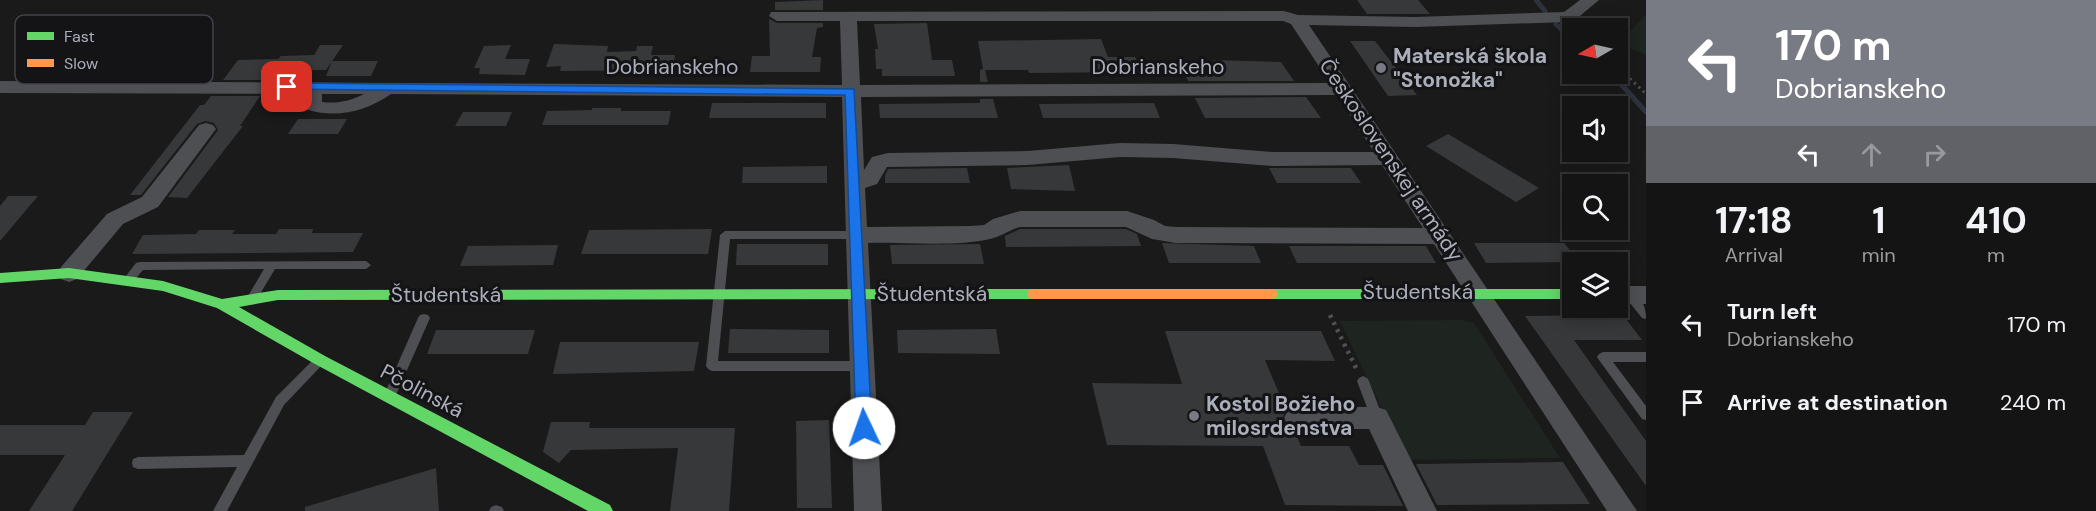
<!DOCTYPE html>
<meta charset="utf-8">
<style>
:root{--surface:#141414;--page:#1d1d1d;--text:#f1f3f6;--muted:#9d9ea0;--line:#333334}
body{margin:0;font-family:"DM Sans",sans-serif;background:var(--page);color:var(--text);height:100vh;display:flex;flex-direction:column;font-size:22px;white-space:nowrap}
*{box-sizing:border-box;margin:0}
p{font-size:20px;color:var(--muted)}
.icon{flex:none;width:33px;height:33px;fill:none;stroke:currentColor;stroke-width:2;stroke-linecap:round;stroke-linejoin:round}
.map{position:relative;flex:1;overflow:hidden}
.side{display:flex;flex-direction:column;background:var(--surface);width:450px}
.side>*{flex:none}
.banner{background:#787b83;color:#fff;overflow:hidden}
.needle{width:39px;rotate:261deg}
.tools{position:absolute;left:1562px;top:18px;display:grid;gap:12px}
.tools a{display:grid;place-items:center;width:66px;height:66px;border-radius:0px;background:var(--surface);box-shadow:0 3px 15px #0003,0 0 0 2px var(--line);font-size:30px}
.pin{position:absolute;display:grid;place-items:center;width:51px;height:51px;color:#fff;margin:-26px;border-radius:12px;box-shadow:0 3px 9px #0006}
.me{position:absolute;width:66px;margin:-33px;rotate:357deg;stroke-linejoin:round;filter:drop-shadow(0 0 4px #0008)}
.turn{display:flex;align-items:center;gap:21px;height:126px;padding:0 30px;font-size:27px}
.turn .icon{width:78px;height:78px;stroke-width:2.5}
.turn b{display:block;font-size:42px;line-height:51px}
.lanes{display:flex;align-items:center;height:57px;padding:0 30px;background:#0003;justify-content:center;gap:30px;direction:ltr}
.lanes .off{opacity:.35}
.eta{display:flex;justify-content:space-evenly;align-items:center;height:102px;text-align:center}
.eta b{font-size:36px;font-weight:700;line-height:42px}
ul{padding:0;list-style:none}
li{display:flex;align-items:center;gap:18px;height:78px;padding:0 30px}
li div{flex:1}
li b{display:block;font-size:22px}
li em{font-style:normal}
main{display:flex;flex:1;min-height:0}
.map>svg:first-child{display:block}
.green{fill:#1e2420}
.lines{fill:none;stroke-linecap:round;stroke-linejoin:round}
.stream{stroke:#2d333d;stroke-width:5}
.building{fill:#37383a}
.path-far1{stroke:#505155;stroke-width:3;stroke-dasharray:2 4;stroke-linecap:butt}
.path{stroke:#505155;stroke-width:4.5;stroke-dasharray:3 5;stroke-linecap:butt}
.lane{fill:#4e4f53;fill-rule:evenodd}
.street{fill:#4e4f53;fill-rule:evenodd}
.fast{fill:#63d668;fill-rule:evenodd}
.slow{fill:#ff974d;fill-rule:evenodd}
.route{fill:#1a73e8;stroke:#114b97;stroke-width:1.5}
.poi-dot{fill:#787b83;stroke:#141416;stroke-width:2}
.labels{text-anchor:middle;stroke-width:6;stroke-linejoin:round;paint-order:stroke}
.poi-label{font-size:21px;font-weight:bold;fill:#abafbb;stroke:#141416;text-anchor:start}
.street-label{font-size:21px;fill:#abafbb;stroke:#141416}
.key{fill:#141416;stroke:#414248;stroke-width:1.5}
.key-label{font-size:16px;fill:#abafbb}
</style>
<main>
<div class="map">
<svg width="1646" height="511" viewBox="0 0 1646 511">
<rect width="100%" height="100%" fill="#1a1a1a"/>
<path class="green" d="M1644,16H1646V55L1619,44Z
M1462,320L1474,323L1560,458L1406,460L1340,321Z"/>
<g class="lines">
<path class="stream" d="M1536,0L1545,11
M1556,24L1572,40
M1612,74L1646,112"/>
</g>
<path class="building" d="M823,0V10H775V2Z
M1357,0H1418L1430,14H1367Z
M769,19L777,23H823V27L817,28L812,57H821L820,72H750L752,56H770Z
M927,23L932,60H952L955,76H882V69H876L875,49H878L874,24Z
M1101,39L1108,57H1135L1142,72L1029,73L1028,70H985L988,82H980V70L983,69L978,41Z
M1350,41H1375L1417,95L1388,96Z
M554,44L608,46L607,52L636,51L637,46H653L651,55H675L673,70L560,71L561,66L546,67Z
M320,45H343L326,70H278L271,80H223L238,60L278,59L281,56L314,55Z
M511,45L505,59H530L525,75L479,74L480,68H474L484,46Z
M1213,60L1281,62L1294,81H1188L1180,64H1215Z
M332,61H378L371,76H326Z
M211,96H260L240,126H243L187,198L168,197L218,130L214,123L205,121L197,124L141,195H130L200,105H204Z
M1306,97L1321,118H1205L1195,98Z
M980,99H993L998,118H880L879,104L980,103Z
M712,103H826V118H709Z
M1154,103L1160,118H1043L1039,104Z
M592,108H621V111H671L668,125H542L547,111L592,110Z
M463,112H512L506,126H455Z
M298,119H347L338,134H288Z
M1448,134L1539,188L1516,202L1426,146Z
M1069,165L1075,191L1011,189L1007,168Z
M827,166V183H742L743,167Z
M967,168L970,183H885V175L888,169Z
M1269,168H1351L1361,183H1277Z
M8,196H38L0,241V206Z
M279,229H313L312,233H363L353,252L132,254L143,235L196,234L199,230H235L232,234H276Z
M712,229L708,254H581L589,230Z
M1020,229H1126L1137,234L1141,246L1006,247L1005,236Z
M1162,243L1254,246L1261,263H1169Z
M1474,243H1564L1580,262L1486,263Z
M737,244H828V265H736Z
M980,244L984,264H892L890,245Z
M558,245L553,265L460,266L468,246Z
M1289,246H1426L1436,263H1297Z
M1623,315L1642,340H1574L1646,441V486L1525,316Z
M730,329L829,330V353H728Z
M996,329L1000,354L898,353L897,330Z
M436,330H535L528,354H427Z
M1165,331H1321L1335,361L1265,360L1286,410L1282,419L1286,427L1294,430L1301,446H1349L1359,465H1383L1403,506L1285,505L1263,446L1107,445L1092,383L1182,384Z
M560,342H699L694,371L553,374Z
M93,412H133L72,511H29L65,455H0V425H85Z
M829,420L832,508H797L796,421Z
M551,422H590L589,428H735L729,511H670L678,448L571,450L559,463L543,452Z
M1563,462L1590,504L1437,505L1416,464Z
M436,468L439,511H305V507Z"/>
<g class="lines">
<path class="path-far1" d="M1617,66L1646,94"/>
<path class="path" d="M1330,315L1357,370"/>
<path class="lane" d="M725,231H856L861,235L856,239H730L718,361H861L865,363L867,366L865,369L861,371H712L708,369L706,366L720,235Z
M366,261L371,265L366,269H275L257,299H249L248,296L264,269L143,270C137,276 132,287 123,284L122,281L136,263L140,262Z
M1630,291C1642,296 1646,307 1646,319L1642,318L1626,298L1625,295L1626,292Z
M424,314L428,315L430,318L396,395L394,399L390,400L386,399L384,395L418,318L420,315Z
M1603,352H1646V362H1613L1646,406V420L1642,419L1599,360L1597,357L1599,354Z
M318,357L322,359L324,362L322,365L284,405L227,511H213L237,467L138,469L133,467L132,463L133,459L138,457L244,455L276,397L314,359Z
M1363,376L1367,378L1369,381L1383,418L1381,422L1377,423L1373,422L1371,418L1357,381L1359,378Z
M496,505L502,507L504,511H489L491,507Z"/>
<path class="street" d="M1580,0H1599L1574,21L1568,22L1415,27L1309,25L1637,511H1607L1434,244L1176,243L1152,239L1126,227H1020C1009,230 1001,237 990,239C957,247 903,242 868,243L882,511H854L842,97L391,94C365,112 335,119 305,109L303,105L304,94L0,93V81L842,85L840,21H777L769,16L771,12L1284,11L1298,15L1415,17L1564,12ZM857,21H1283L1291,24L1330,83L860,85ZM322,94H364C350,101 337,104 322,102ZM1337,95L1374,152H1273L1173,144L1120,143L1028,151L888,153L872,157L864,170L861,97ZM1120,157L1173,158L1273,166L1382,165L1423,228L1176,227L1165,226L1154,220L1127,211H1020L993,219L984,225L971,226L867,227L865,188L877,184L887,167L1028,165Z
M206,123L213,125L216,129L158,207L123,224L77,279L69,282L61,279L58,273L61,267L107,214L142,197L199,125Z
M1617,286H1646V304H1617Z
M1297,407H1377L1386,410L1437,511H1408L1369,429H1297L1288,426L1284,418L1288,410Z"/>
<path class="fast" d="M69,268L163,281L222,299L278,290L1034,289L1039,290L1041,294L1039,298L1034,299L278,300L239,307L325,356L610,505L613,511H588L315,364L217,308L163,291L69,278L0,283V273Z
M1271,289H1572V299H1271L1266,298L1264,294L1266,290Z"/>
<path class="slow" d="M1034,289H1271L1276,290L1278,294L1276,298L1271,299H1034L1029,298L1027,294L1029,290Z"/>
</g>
<path class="route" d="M287,83L854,89L872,428L870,433L864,435L858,433L856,428L845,95L283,89V84Z"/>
<g class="poi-dot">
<circle cx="1381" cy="68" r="6"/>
<circle cx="1194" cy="416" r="6"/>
</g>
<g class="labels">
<g class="poi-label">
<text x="1393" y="63">Materská škola<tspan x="1393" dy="24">"Stonožka"</tspan></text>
<text x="1206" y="411">Kostol Božieho<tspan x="1206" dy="24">milosrdenstva</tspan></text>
</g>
<g class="street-label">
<text x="672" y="74">Dobrianskeho</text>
<text x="1158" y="74">Dobrianskeho</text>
<text transform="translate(1391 160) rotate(56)" y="7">Československej armády</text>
<text x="1418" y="299">Študentská</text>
<text x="932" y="301">Študentská</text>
<text x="446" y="302">Študentská</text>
<text transform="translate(422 391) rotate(28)" y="7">Pčolinská</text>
</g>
</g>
<rect x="15" y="15" width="198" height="69" rx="9" class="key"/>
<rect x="27" y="32" width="27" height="8" fill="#63d668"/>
<rect x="27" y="59" width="27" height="8" fill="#ff974d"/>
<g class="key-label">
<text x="64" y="42">Fast</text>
<text x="64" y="69">Slow</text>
</g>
</svg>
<div class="tools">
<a><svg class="needle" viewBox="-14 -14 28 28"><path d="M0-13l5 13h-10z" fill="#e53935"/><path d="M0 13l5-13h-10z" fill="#9d9ea0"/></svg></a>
<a><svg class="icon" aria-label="sound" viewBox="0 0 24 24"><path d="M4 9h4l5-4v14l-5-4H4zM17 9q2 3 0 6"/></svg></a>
<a><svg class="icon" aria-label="search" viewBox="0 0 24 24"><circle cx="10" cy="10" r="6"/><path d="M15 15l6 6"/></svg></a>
<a><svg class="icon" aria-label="layers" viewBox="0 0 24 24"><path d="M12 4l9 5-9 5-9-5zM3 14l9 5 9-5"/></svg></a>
</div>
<div class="pin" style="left:287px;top:87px;background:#d93025"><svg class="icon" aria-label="arrive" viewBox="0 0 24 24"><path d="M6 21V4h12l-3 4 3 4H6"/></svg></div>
<svg class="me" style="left:864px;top:428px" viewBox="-20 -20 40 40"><circle r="19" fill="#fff"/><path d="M0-13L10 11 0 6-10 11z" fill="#1a73e8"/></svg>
</div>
<section class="side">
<div class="banner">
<div class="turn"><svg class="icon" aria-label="left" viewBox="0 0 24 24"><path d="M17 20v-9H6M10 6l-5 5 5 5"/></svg><div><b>170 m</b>Dobrianskeho</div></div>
<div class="lanes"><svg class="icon" aria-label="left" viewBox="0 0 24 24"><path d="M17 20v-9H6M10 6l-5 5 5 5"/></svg><svg class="icon off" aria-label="ahead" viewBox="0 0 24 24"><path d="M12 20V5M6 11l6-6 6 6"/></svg><svg class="icon off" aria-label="right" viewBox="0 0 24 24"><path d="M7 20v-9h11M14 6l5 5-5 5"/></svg></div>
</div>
<div class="eta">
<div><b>17:18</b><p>Arrival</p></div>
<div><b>1</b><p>min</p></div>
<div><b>410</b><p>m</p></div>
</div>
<ul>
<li><svg class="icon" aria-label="left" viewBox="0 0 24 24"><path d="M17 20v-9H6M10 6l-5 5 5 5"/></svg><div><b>Turn left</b><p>Dobrianskeho</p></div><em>170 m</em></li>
<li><svg class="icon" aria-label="arrive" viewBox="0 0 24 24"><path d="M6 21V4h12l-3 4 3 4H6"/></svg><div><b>Arrive at destination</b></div><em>240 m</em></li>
</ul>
</section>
</main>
